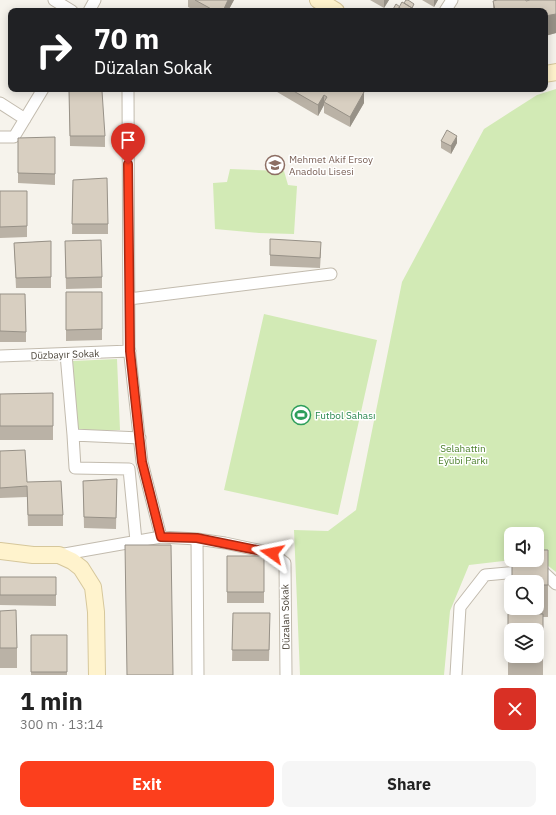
<!DOCTYPE html>
<meta charset="utf-8">
<style>
:root{--surface:#fff;--page:#f6f6f6;--text:#222;--muted:#767676;--accent:#fc3f1d}
body{margin:0;font-family:"IBM Plex Sans",sans-serif;background:var(--page);color:var(--text);height:100vh;display:flex;flex-direction:column;font-size:15px;white-space:nowrap}
*{box-sizing:border-box;margin:0}
p{font-size:13px;color:var(--muted)}
.icon{flex:none;width:22px;height:22px;fill:none;stroke:currentColor;stroke-width:2;stroke-linecap:round;stroke-linejoin:round}
.map{position:relative;height:675px;overflow:hidden}
.drawer{display:flex;flex-direction:column;background:var(--surface);flex:1}
.drawer>*{flex:none}
.guide{position:absolute;left:8px;top:8px;width:540px;height:84px;border-radius:8px;box-shadow:0 2px 10px #0003;background:#202124;color:#fff;overflow:hidden}
.fabs{position:absolute;left:504px;top:527px;display:grid;gap:8px}
.fabs a{display:grid;place-items:center;width:40px;height:40px;border-radius:8px;background:var(--surface);box-shadow:0 2px 10px #0003;font-size:20px}
.pin{position:absolute;display:grid;place-items:center;width:34px;height:34px;color:#fff;margin:-41px -17px;border-radius:50% 50% 50% 0;rotate:-45deg;box-shadow:0 0 4px #0007}
.pin .icon{rotate:45deg}
.me{position:absolute;width:44px;margin:-22px;rotate:282deg;stroke-linejoin:round;filter:drop-shadow(0 0 3px #0008)}
.turn{display:flex;align-items:center;gap:14px;height:84px;padding:0 20px;font-size:18px}
.turn .icon{width:52px;height:52px;stroke-width:2.5}
.turn b{display:block;font-size:28px;line-height:34px}
.round{display:grid;place-items:center;flex:none;width:42px;height:42px;border-radius:8px;background:var(--page)}
.head{display:flex;align-items:center;justify-content:space-between;height:68px;padding:0 20px}
h1{font-size:24px;font-weight:800;line-height:30px}
.cta{display:flex;gap:8px;margin-top:auto;padding:8px 20px}
.cta a{flex:1;height:46px;border-radius:8px;background:var(--accent);color:#fff;font-size:16px;font-weight:800;line-height:46px;text-align:center}
.cta a+a{background:var(--page);color:var(--text)}
.map>svg:first-child{display:block}
.green{fill:#d2eab5}
.lines{fill:none;stroke-linecap:round;stroke-linejoin:round}
.street-casing{stroke:#c2bbae;stroke-width:13}
.secondary-casing{stroke:#d6c79b;stroke-width:18}
.street{stroke:#fff;stroke-width:11}
.secondary{stroke:#fff3cd;stroke-width:16}
.wall{fill:#bab2a6;fill-rule:evenodd}
.shaded-wall{fill:#979187}
.building{fill:#d8cfc1;stroke:#979187}
.route-casing{stroke:#a42913;stroke-width:10}
.route{stroke:#fc3f1d;stroke-width:7}
.labels{text-anchor:middle;stroke-width:3;stroke-linejoin:round;paint-order:stroke}
.education-label{font-size:10px;fill:#785e54;stroke:#fff;text-anchor:start}
.street-label{font-size:10px;fill:#4b4439;stroke:#fff}
.leisure-label{font-size:10px;fill:#27864d;stroke:#fff;text-anchor:start}
.park-label{font-size:10px;fill:#4a7f2a;stroke:#fff}
</style>
<div class="map">
<svg width="556" height="675" viewBox="0 0 556 675">
<rect width="100%" height="100%" fill="#f6f3ec"/>
<path class="green" d="M556,89V572L537,557V534H511L512,560L469,565L450,611L444,675H300L294,530L328,531L356,510L402,282L484,129L537,95Z
M230,169L284,171L288,185L297,186L294,234L259,233L215,229L213,183L227,182Z
M264,314L377,340L338,515L224,490Z
M117,359L120,430L76,432L73,361Z"/>
<g class="lines">
<defs>
<path id="street" d="M54,0L72,11
M89,11L95,0
M445,11L452,0
M128,89L129,347L142,462L161,537L197,539L225,543L272,553L285,563L286,675
M0,103L25,119
M0,137H14L43,89
M129,299L331,274
M66,354L73,435L140,438
M0,356L130,351
M73,435L75,468L129,469L136,541
M197,539L198,675
M59,555L161,537
M456,675L460,607L485,575L541,570L556,584"/>
<path id="secondary" d="M318,0L336,11
M545,74L556,72
M0,551L33,555H59L72,561L81,568L93,587L96,612L97,675"/>
</defs>
<use href="#street" class="street-casing"/>
<use href="#secondary" class="secondary-casing"/>
<use href="#street" class="street"/>
<use href="#secondary" class="secondary"/>
</g>
<path class="wall" d="M188,0H234L228,11H196L188,7Z
M370,0H389L384,8Z
M422,0H438L434,7Z
M497,0H526V1L530,0H556V33L545,36V11H491H493V1Z
M11,67V80L10,79V69Z
M272,89H359L364,103L350,127L324,113V105L318,116Z
M69,91L105,136V147L70,146Z
M18,138L55,174V185L18,183Z
M441,141L457,143L451,154L441,148Z
M73,180L108,224V234H72Z
M0,191H27V237L0,238Z
M51,241V288H16L14,243Z
M65,241L102,277V288L66,289Z
M321,252L320,268L270,266V255Z
M66,292H102V340L66,341Z
M0,294L26,332V342H0Z
M53,393V440H0V394Z
M0,451L27,482L63,515V526H28L27,497L0,498Z
M117,479L116,529L84,528L83,481Z
M548,550V617H543V675H508V614H512V608H537V582ZM511,630H537V656H511Z
M227,556H264V603H227Z
M0,577H56V606L0,605Z
M0,611L17,648V668H0Z
M233,613L270,624L269,661H232Z
M31,635H67V675H31Z"/>
<path class="shaded-wall" d="M228,0H234L228,11H223Z
M384,0H389L384,8Z
M434,0H438L434,7Z
M556,14V33L545,36V16Z
M364,92V103L350,127V117Z
M324,95V105L318,116V105Z
M457,136V143L451,154V146Z"/>
<path class="building" d="M195,0H228L223,11H215Z
M406,0H408L414,4L412,8L404,3Z
M497,0H526V1L530,0H556V14L545,16V11H491L495,10L493,1Z
M402,2L417,11H397Z
M396,4L400,7L397,11H392Z
M290,89H359L364,92L350,117L324,102L327,97L324,95L318,105Z
M69,91H102L105,136H70Z
M447,130L457,136L451,146L441,141Z
M55,137V174L18,173V138Z
M107,178L108,224H72L73,180Z
M0,191H27V226L0,227Z
M270,239L321,242L320,258L270,255Z
M101,240L102,277L66,278L65,241Z
M51,241V277L16,278L14,243Z
M66,292H102V329L66,330Z
M0,294H25L26,332L0,331Z
M53,393V426H0V394Z
M25,450L27,482L61,481L63,515H28L27,486L0,488V451Z
M117,479L116,518L84,517L83,481Z
M125,545H171L173,675H127Z
M537,550H548V585H537V582H512V560H537Z
M227,556H264V592H227Z
M0,577H56V595H0Z
M16,610L17,648H0V611Z
M233,613H270L269,650H232Z
M508,614H543V649H537V630H511V649H508Z
M31,635H67V672H31Z"/>
<g class="lines">
<defs>
<path id="route" d="M128,164L130,351L142,462L161,537L197,538L272,553"/>
</defs>
<use href="#route" class="route-casing"/>
<use href="#route" class="route"/>
</g>
<defs>
<symbol id="school-ring" viewBox="-11 -11 22 22"><circle r="9.5" fill="#fff" stroke="#8d6e63" stroke-width="1.5"/><path d="M0-5L7-2L0 1L-7-2ZM-4 1L0 2.5L4 1V4Q0 6-4 4Z" fill="#8d6e63"/></symbol>
<symbol id="stadium-ring" viewBox="-11 -11 22 22"><circle r="9.5" fill="#fff" stroke="#2e9e5b" stroke-width="1.5"/><path d="M0-5a6.5 5 0 1 0 0 10a6.5 5 0 1 0 0-10ZM-3.5-1.8h7v3.6h-7Z" fill="#2e9e5b"/></symbol>
</defs>
<g fill-rule="evenodd">
<use href="#school-ring" x="264" y="154" width="22" height="22"/>
<use href="#stadium-ring" x="290" y="404" width="22" height="22"/>
</g>
<g class="labels">
<g class="education-label">
<text x="289" y="163">Mehmet Akif Ersoy<tspan x="289" dy="12">Anadolu Lisesi</tspan></text>
</g>
<g class="street-label">
<text transform="translate(65 354) rotate(-2)" y="4">Düzbayır Sokak</text>
<text transform="translate(285 617) rotate(-91)" y="4">Düzalan Sokak</text>
</g>
<g class="leisure-label">
<text x="315" y="419">Futbol Sahası</text>
</g>
<g class="park-label">
<text x="463" y="452">Selahattin<tspan x="463" dy="12">Eyübi Parkı</tspan></text>
</g>
</g>
</svg>
<div class="fabs">
<a><svg class="icon" aria-label="sound" viewBox="0 0 24 24"><path d="M4 9h4l5-4v14l-5-4H4zM17 9q2 3 0 6"/></svg></a>
<a><svg class="icon" aria-label="search" viewBox="0 0 24 24"><circle cx="10" cy="10" r="6"/><path d="M15 15l6 6"/></svg></a>
<a><svg class="icon" aria-label="layers" viewBox="0 0 24 24"><path d="M12 4l9 5-9 5-9-5zM3 14l9 5 9-5"/></svg></a>
</div>
<div class="pin" style="left:128px;top:164px;background:#d93025"><svg class="icon" aria-label="arrive" viewBox="0 0 24 24"><path d="M6 21V4h12l-3 4 3 4H6"/></svg></div>
<svg class="me" style="left:272px;top:553px" viewBox="-20 -20 40 40"><path d="M0-17L14 15 0 8-14 15z" fill="#fc3f1d" stroke="#fff" stroke-width="4"/></svg>
<div class="guide">
<div class="turn"><svg class="icon" aria-label="right" viewBox="0 0 24 24"><path d="M7 20v-9h11M14 6l5 5-5 5"/></svg><div><b>70 m</b>Düzalan Sokak</div></div>
</div>
</div>
<section class="drawer">
<div class="head"><div><h1>1 min</h1><p>300 m · 13:14</p></div><a class="round" style="background:#d93025;color:#fff"><svg class="icon" aria-label="close" viewBox="0 0 24 24"><path d="M6 6l12 12M18 6L6 18"/></svg></a></div>
<div class="cta"><a>Exit</a><a>Share</a></div>
</section>
